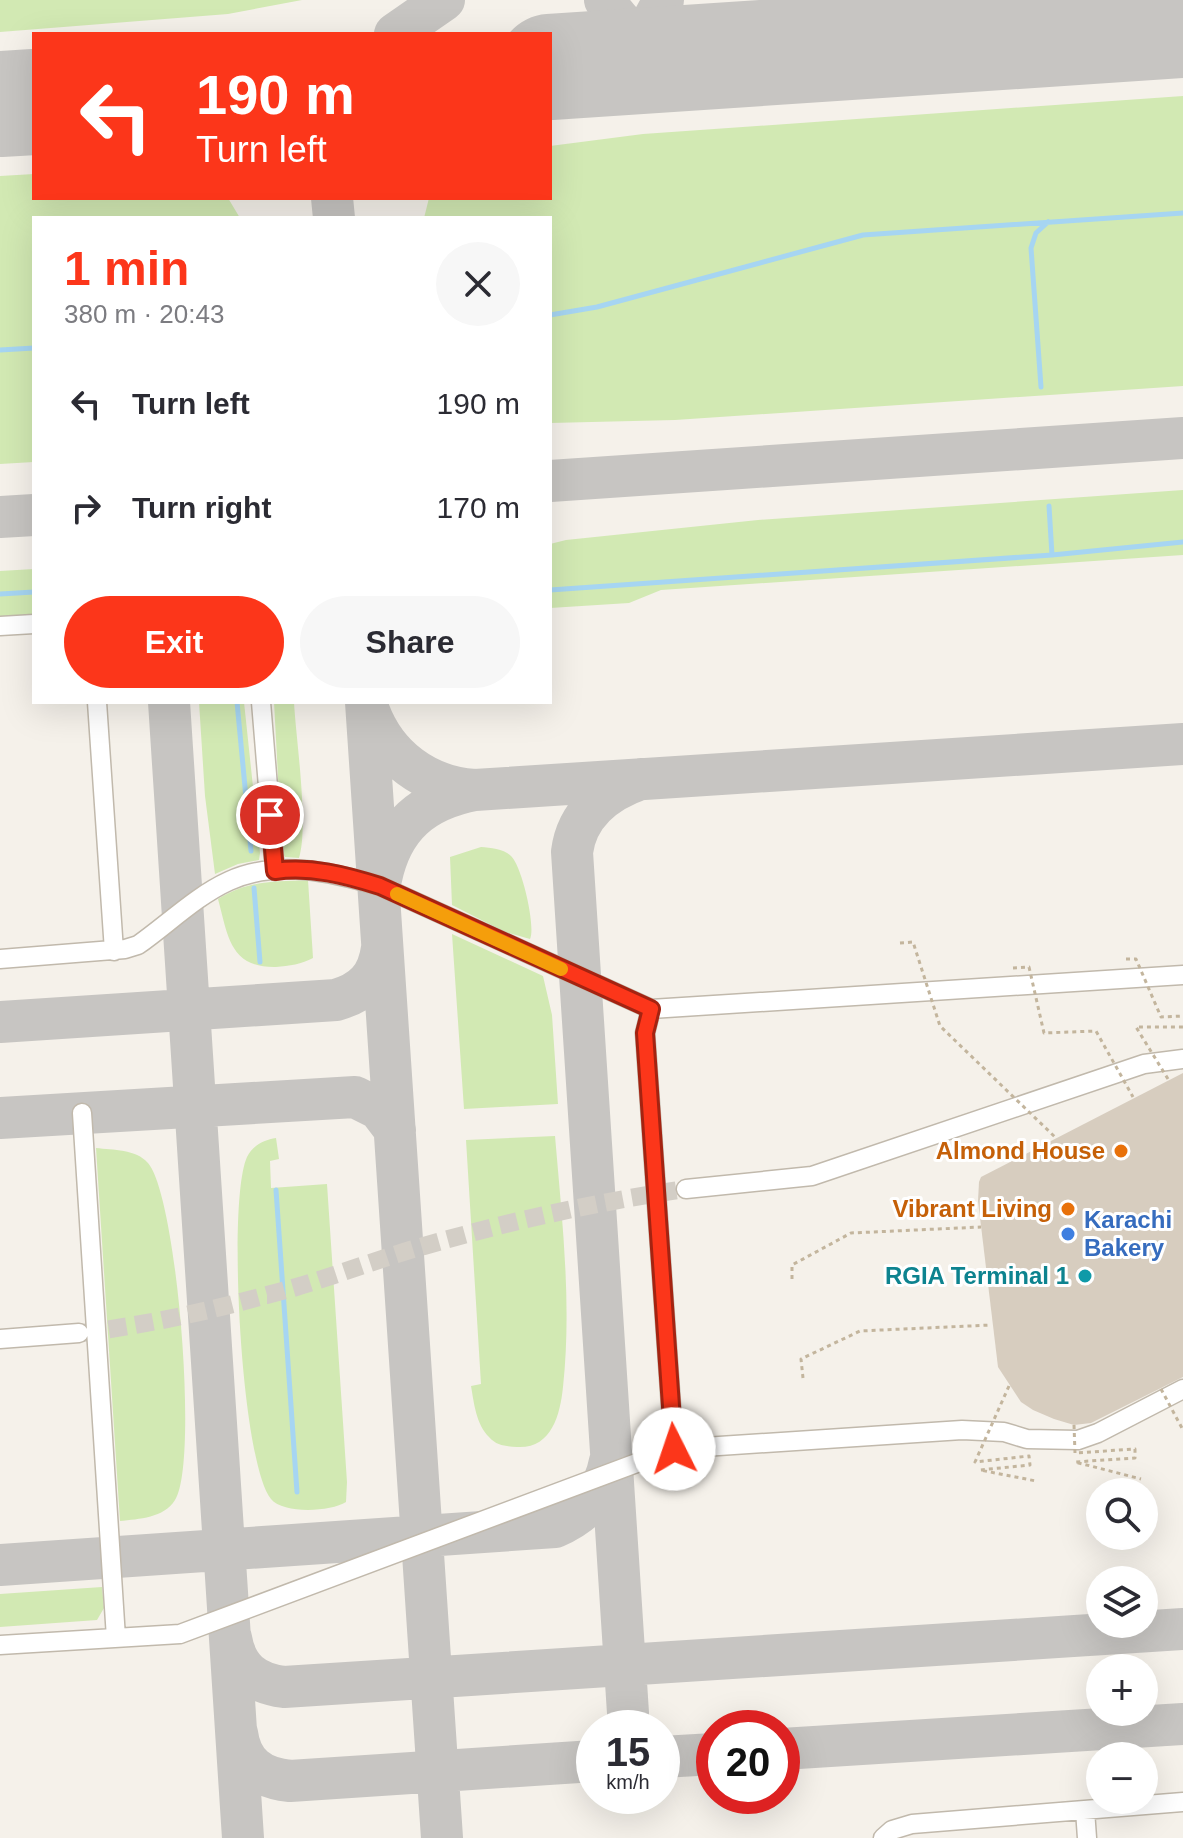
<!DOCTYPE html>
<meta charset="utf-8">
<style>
:root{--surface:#fff;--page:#f7f7f7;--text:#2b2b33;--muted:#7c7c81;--accent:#fc361a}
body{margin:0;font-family:Helvetica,sans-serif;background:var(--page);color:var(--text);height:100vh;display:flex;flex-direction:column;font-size:30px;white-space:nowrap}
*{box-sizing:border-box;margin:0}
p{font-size:26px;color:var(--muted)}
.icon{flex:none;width:44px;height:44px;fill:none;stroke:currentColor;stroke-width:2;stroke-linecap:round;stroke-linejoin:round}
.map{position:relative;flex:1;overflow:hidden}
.drawer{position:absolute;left:32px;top:216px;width:520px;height:488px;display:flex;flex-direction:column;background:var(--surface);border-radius:0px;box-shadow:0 8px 32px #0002}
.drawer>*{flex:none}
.guide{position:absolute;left:32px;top:32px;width:520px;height:168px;border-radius:0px;box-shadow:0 8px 32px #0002;background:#fc361a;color:#fff;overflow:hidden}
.fabs{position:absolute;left:1086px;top:1478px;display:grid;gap:16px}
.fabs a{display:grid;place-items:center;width:72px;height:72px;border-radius:50%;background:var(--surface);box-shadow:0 8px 32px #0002;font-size:40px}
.speed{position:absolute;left:576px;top:1710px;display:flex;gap:16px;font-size:40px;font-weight:700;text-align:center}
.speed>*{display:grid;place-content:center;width:104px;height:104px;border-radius:50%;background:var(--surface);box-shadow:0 8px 32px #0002;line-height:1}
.speed small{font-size:20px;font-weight:400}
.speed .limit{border:12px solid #d22;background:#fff;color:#111}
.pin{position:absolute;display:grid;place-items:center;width:68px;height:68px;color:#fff;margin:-34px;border:4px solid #fff;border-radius:50%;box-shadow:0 2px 8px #0007}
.me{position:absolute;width:88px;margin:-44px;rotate:356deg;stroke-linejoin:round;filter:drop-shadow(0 0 6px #0008)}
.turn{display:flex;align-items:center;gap:28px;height:168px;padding:0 32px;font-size:36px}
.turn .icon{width:104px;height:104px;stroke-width:2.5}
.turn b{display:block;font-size:56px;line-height:68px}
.round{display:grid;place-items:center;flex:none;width:84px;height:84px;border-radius:42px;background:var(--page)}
.head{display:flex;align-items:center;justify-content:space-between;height:136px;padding:0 32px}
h1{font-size:48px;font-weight:800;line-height:60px;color:var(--accent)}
.action{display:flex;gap:16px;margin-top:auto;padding:16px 32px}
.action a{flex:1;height:92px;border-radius:48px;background:var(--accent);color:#fff;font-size:32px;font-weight:800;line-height:92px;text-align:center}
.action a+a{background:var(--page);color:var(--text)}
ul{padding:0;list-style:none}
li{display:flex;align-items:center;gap:24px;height:104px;padding:0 32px}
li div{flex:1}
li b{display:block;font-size:30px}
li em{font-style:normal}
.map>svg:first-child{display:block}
.green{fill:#d2e9b3}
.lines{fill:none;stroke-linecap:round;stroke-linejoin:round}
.stream{stroke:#a6d5f2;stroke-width:5}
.taxiway{stroke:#c7c5c2;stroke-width:42}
.runway{stroke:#c7c5c2;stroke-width:106}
.building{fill:#d7cdbf}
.minor-tunnel{stroke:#d3cec6;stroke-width:18;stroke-dasharray:18 9;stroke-linecap:butt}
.minor-casing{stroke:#c1b9ac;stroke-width:21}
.path{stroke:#c3b59d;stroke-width:3;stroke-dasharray:4 4;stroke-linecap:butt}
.minor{stroke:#fff;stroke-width:18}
.path-bridge{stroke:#c3b59d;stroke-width:3;stroke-dasharray:4 4;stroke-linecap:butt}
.route-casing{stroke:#a42311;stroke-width:20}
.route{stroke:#fc361a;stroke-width:14}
.slow{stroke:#f59e0b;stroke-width:14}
.food-dot{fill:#e8710a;stroke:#fff;stroke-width:3}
.shop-dot{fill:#3f7fe0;stroke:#fff;stroke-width:3}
.culture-dot{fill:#0f9aa8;stroke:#fff;stroke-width:3}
.labels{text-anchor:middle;stroke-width:6;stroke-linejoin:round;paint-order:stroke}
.food-label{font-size:24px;font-weight:bold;fill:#c56008;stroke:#fff;text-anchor:end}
.shop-label{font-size:24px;font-weight:bold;fill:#366cbe;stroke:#fff;text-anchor:start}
.culture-label{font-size:24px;font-weight:bold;fill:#0d838f;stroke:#fff;text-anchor:end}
</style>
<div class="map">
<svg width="1183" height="1838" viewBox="0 0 1183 1838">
<rect width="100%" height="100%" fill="#f5f1ea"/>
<path class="green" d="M0,0H302L228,14L0,32Z
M1183,96V386L675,420L550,423V218H424L429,198H550V146L643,134Z
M34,174V198H228L240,218H34V462L0,464V176Z
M1183,490V555L661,590L629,603L550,608V544L566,540L758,520Z
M34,569V617L0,619V571Z
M199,702H244L260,853L259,860L238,864L215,874L205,796Z
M274,702H294C296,740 309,825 299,858L285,857L282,851Z
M481,847C491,848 504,849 511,856C522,866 536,927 530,939L505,932L452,905L450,857Z
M308,880L313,958C302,964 289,966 276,967C230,968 228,936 218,899C249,880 273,882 308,880Z
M452,934L543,976L552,1015L558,1104L464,1109Z
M555,1136C562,1219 572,1304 563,1387C560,1416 551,1449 517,1447C505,1446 497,1446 489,1437C476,1424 474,1403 471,1386L481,1384L466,1140Z
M276,1138L279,1159L270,1161L271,1188L327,1184L347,1482L346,1502C330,1512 283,1514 271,1499C241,1462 227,1201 247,1157C253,1145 264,1140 276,1138Z
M96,1148C113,1150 136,1149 148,1163C177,1196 199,1463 175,1500C164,1518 139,1519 120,1521Z
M102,1587L104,1608L97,1620L0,1627V1594Z"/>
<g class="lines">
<path class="stream" d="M550,315L597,307L863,235L1183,213
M0,350L34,348
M1041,387L1031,248L1036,233L1048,222
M1049,506L1052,555
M550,590L1052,555L1183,542
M0,594L34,592
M237,702L251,851
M254,888L260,962
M276,1190L297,1492"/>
<path class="taxiway" d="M605,0C624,33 651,47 686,58
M868,0L940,35L964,39L1029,0
M395,34L444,0
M594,64C629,48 648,37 663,0
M332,198L334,218
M550,481L1183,438
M0,517L34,515
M169,702L243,1838
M366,702L442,1838
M369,711C386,757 426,787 475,790C423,800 392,826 381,879
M475,790L1183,744
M0,1022L336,1000C364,992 378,977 382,948
M0,1118L355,1097L379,1109L395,1130
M0,1565L555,1527C585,1514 604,1493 610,1461
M231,1638C236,1669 254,1683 284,1687L1183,1629
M628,1713L572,852C577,813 606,791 641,779
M237,1733C241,1764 260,1778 290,1781L594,1761
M782,1749L1183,1724
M662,1757L714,1754"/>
<path class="runway" d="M550,67L1183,25
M0,104L34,102"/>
</g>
<path class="building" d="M1183,1073V1377L1091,1423L1074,1425L1054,1419L1033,1410L1021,1402L998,1367L978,1201L979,1182L981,1177Z"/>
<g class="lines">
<path class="minor-tunnel" d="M82,1333C145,1325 206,1312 267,1295C320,1282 371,1261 424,1246C510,1221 597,1202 686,1189"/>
<defs>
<path id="minor" d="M0,626L34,624
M97,702L114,951
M261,702L275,871
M0,959L125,949L138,945C168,924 196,896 229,881C277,859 332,872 380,886L651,1009L1183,975
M651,1009L645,1033L674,1449
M82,1113L116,1638
M686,1189L812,1176L1144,1064L1183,1059
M0,1339L79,1333
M0,1645L180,1634L674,1449L962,1430L1004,1432L1027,1439L1078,1440L1098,1433L1183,1389
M1085,1810L1087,1838
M883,1838L892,1830L912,1824L1183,1802"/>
</defs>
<use href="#minor" class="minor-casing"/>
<path class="path" d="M792,1279V1265L851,1233L981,1227
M803,1378L801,1359L860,1331L991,1325"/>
<use href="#minor" class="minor"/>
<path class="path-bridge" d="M900,943L913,942L940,1026L1056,1138
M1126,959H1136L1161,1017L1183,1016
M1013,968L1029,967L1044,1033L1096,1031L1133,1097
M1168,1079L1136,1027H1183
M1009,1386L975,1462L1029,1456L1030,1465L980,1470L1036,1481
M1161,1389L1183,1430
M1074,1425L1075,1453L1135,1449V1458L1075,1462L1141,1479"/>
</g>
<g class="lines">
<defs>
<path id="route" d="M270,815L275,871C311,866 345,875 380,886L651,1009L645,1033L674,1449"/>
</defs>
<use href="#route" class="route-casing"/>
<use href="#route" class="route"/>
<path class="slow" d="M397,894L561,969"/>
</g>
<g class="food-dot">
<circle cx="1121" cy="1151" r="8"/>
<circle cx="1068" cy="1209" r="8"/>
</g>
<circle class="shop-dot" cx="1068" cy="1234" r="8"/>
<circle class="culture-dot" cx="1085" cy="1276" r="8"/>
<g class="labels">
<g class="food-label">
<text x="1105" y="1159">Almond House</text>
<text x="1052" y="1217">Vibrant Living</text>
</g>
<g class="shop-label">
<text x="1084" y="1228">Karachi<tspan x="1084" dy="28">Bakery</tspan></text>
</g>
<g class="culture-label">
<text x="1069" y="1284">RGIA Terminal 1</text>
</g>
</g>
</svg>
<div class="fabs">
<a><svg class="icon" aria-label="search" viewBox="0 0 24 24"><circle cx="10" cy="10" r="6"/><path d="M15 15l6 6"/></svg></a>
<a><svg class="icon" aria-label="layers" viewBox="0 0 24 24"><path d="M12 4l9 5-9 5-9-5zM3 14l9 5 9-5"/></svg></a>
<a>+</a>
<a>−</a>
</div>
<div class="speed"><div>15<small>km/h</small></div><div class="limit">20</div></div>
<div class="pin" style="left:270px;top:815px;background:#d93025"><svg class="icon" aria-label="arrive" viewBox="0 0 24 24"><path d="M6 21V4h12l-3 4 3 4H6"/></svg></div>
<svg class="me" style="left:674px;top:1449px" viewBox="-20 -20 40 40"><circle r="19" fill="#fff"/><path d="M0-13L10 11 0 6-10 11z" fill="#fc361a"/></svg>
<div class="guide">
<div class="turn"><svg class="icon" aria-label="left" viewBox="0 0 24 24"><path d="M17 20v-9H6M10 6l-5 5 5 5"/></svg><div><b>190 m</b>Turn left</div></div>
</div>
<section class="drawer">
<div class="head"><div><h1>1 min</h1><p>380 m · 20:43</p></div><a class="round"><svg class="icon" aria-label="close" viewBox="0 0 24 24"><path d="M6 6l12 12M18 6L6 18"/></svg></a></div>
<ul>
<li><svg class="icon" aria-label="left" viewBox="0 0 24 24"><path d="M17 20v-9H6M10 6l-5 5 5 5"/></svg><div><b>Turn left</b></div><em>190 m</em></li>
<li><svg class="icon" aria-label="right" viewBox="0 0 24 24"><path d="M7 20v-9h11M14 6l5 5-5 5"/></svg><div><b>Turn right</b></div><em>170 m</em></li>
</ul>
<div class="action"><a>Exit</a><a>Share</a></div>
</section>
</div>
